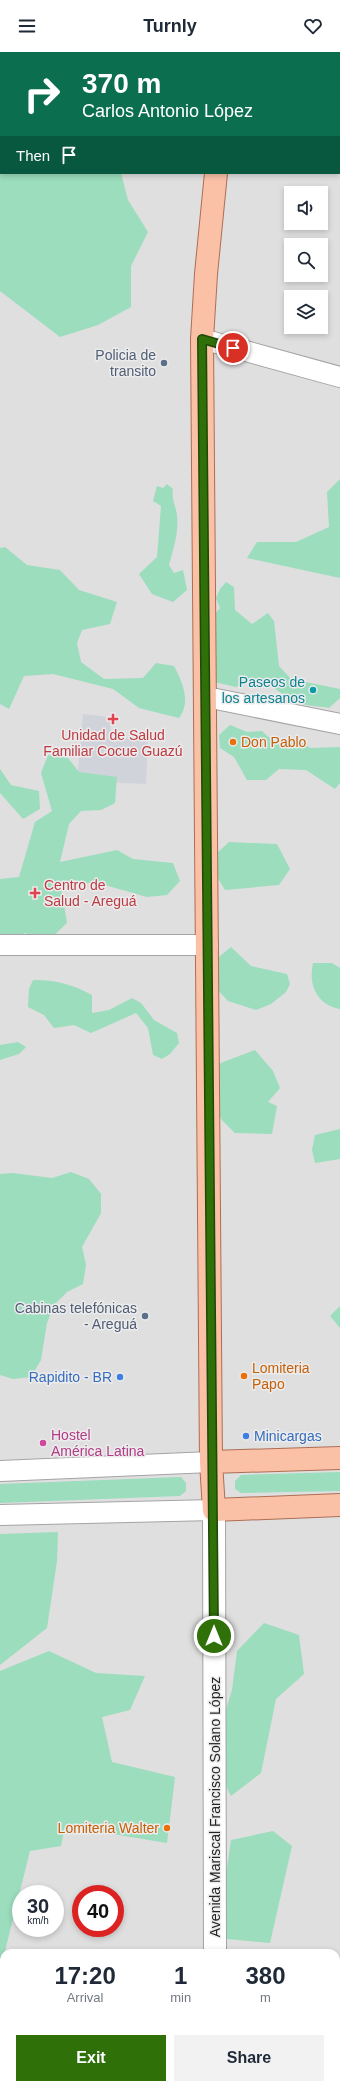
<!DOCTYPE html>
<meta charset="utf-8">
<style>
:root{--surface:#fff;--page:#f2f2f3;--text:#1f2937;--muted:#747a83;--accent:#2f7009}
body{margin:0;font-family:Helvetica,sans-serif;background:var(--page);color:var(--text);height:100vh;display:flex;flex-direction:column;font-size:15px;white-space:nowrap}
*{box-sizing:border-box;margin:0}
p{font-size:13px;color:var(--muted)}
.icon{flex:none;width:22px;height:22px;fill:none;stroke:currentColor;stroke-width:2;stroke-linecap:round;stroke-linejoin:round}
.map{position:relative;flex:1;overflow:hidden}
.sheet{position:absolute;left:0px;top:1897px;width:340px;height:140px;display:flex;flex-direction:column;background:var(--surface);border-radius:12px 12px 0 0;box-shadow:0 2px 6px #0003}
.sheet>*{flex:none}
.banner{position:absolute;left:0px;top:0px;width:340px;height:122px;box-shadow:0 2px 6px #0003;background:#0b6e4f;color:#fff;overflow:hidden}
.buttons{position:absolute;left:284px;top:134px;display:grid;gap:8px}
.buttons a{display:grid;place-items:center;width:44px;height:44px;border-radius:0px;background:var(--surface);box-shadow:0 2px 6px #0003;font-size:20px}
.speed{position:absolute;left:12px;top:1833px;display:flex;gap:8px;font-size:20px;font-weight:700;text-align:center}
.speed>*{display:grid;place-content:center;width:52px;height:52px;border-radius:50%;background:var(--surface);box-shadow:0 2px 6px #0003;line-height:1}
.speed small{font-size:10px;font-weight:400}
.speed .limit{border:6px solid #d22;background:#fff;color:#111}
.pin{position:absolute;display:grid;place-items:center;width:34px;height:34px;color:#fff;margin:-17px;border:2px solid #fff;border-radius:50%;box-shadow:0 1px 4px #0007}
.me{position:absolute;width:44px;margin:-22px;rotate:0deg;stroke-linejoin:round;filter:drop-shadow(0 0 3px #0008)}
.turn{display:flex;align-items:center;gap:14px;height:84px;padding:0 16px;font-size:18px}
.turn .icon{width:52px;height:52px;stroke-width:2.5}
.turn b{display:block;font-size:28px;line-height:34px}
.then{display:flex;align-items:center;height:38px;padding:0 16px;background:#0003;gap:8px;font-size:15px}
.eta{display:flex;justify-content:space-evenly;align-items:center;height:68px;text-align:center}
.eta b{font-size:24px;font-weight:700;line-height:28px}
.button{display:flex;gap:8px;margin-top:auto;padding:8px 16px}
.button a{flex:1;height:46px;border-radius:0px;background:var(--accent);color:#fff;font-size:16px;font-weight:700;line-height:46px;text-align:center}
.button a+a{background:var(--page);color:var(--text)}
header{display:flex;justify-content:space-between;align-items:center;height:52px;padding:0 16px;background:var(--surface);font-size:18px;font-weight:700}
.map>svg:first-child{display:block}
.built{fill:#d1d3db}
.green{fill:#9bddbd}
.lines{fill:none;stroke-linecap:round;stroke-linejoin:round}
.street-casing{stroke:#a4a4a5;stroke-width:22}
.secondary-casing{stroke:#a4a4a5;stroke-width:24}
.primary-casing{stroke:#ad6e53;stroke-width:24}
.street{stroke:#fff;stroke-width:20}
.secondary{stroke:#fff;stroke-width:22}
.primary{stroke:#fbc1a7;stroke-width:22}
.route-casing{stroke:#1f4906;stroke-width:10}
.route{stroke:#2f7009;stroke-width:7}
.service-dot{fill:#5c6f8a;stroke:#ececed;stroke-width:1.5}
.culture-dot{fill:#0f9aa8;stroke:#ececed;stroke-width:1.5}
.health-dot{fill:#e0444e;stroke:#ececed;stroke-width:1.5}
.food-dot{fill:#e8710a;stroke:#ececed;stroke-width:1.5}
.shop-dot{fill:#3f7fe0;stroke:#ececed;stroke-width:1.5}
.hotel-dot{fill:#d1479c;stroke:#ececed;stroke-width:1.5}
.labels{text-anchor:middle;stroke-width:3;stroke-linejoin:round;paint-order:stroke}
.service-label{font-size:14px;fill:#4e5e75;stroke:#ececed;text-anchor:end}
.culture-label{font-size:14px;fill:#0d838f;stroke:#ececed;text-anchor:end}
.health-label{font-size:14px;fill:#be3a42;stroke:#ececed}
.food-label{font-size:14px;fill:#c56008;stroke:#ececed;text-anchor:start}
.shop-label{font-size:14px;fill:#366cbe;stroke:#ececed;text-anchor:end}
.hotel-label{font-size:14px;fill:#b23c85;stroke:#ececed;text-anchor:start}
.street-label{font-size:14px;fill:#222323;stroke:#ececed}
</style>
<header><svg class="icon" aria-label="menu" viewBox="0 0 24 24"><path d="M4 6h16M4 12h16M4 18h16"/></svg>Turnly<svg class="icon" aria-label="heart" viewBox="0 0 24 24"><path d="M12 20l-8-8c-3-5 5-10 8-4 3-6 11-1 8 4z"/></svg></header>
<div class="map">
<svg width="340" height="2037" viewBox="0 0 340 2037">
<rect width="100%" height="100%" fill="#dfdfe0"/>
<path class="built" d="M83,662L111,665L110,685L148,687L146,732L77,729Z"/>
<path class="green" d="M0,91L1,121H121L128,148L148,180L131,214V255L98,273L60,285L0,239Z
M340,427V526L247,506L257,490H296L329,475L327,440Z
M167,432L173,437C171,449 176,453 177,464C179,481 173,497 169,513L174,521L183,518L187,538L173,550L152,542L139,522L157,505L161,454L153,449L157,434L163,436Z
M5,495L27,513L60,518L79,538L117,550L110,572L82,578L77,591L81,610L104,627L143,626L156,611L174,614C183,631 191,650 179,666L139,656L113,637L53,622L24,624L9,657L0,652V496Z
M226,530L234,535L235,558L252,572L268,561L274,569L279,614L291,627L340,637V646L329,656C318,654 304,654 295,649C274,639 262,620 236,635L214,630L202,577L220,556L216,546L220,537Z
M230,673L247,680L262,679L276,692L294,686L310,696L340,695V731L335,737L306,718L279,717L266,728H247L234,705L220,696L219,683Z
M48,703L68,706L79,720L117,725L115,751L101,758L81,759L69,772L60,810L117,798L133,807L173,811L180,829L167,843L147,845L94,830L61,836L67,871L47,890L25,881L0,893V827L19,825L35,770L52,759L41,721Z
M0,717L11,733L39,739L40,757L23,767L0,741Z
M229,790L277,792L290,817L279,833L225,838L216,823L215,803Z
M231,895L251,914L287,922L290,932L286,940L271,952L256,958L228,949L215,935L209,913Z
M313,911H332L340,916V957C317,953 308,933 313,911Z
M33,928C55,928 72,932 92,943V961L109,958L132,946L141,951L154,968L177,981L179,991L170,1002L162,1007L153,1003L148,976L136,961L91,981L74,973L54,976L44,963L28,955L29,937Z
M18,990L26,995L19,1002L0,1008V993Z
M255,998L273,1019L280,1036L268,1050L277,1054L272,1082L235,1081L221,1067L209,1029L218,1012Z
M340,1077V1107L315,1111L312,1098L315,1083Z
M71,1120L89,1127L101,1142V1161L82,1195L86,1213L83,1232L67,1240L54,1253L47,1271L41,1308L31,1325L13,1327L0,1323V1122L13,1121L52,1126Z
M340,1254V1276L330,1264Z
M340,1420V1439L241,1441L235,1437V1429L241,1423Z
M181,1425L186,1431V1439L180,1444L0,1451V1432Z
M58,1480L57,1509L47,1576L0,1613V1482Z
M264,1571L299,1583L304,1622L276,1647L261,1721L231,1744L216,1715L220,1676L232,1638L237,1599Z
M49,1599L96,1621L145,1624L130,1658L102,1665L112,1710L175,1725L167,1791L65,1774L61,1794L30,1799L0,1919V1619Z
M273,1779L292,1794L270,1891L217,1886L231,1788Z
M336,1960L340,1962V2026L336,2023Z
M4,2000V2033H70V2037H0V2008Z"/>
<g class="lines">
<defs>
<path id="street" d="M202,287L340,325
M206,645L340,672
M0,893H208
M0,1419L211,1410
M0,1463L214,1458
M336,1935H340
M0,1957L4,1958"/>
<path id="secondary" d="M214,1458L215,1901
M215,2033V2037"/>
<path id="primary" d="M233,1V0
M216,121L206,222L202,287L211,1410L214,1458L340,1453
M211,1410L340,1406"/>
</defs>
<use href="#street" class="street-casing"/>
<use href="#secondary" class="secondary-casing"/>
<use href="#primary" class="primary-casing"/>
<use href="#street" class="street"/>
<use href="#secondary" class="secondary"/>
<use href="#primary" class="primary"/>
</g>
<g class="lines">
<defs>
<path id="route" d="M214,1584L202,287L233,296"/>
</defs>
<use href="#route" class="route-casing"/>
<use href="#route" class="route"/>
</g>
<g class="service-dot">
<circle cx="164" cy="311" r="4"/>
<circle cx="145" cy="1264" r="4"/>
</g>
<circle class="culture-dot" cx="313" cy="638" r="4"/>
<g class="health-dot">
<path d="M111 661h4v4h4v4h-4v4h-4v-4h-4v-4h4z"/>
<path d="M33 835h4v4h4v4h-4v4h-4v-4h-4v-4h4z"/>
</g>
<g class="food-dot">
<circle cx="233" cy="690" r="4"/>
<circle cx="244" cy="1324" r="4"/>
<circle cx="167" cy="1776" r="4"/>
</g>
<g class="shop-dot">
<circle cx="120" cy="1325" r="4"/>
<circle cx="246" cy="1384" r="4"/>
</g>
<circle class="hotel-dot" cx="43" cy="1391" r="4"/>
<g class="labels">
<g class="service-label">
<text x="156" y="308">Policia de<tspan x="156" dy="16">transito</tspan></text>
<text x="137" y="1261">Cabinas telefónicas<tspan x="137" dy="16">- Areguá</tspan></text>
</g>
<g class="culture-label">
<text x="305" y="635">Paseos de<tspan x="305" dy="16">los artesanos</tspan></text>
</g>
<g class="health-label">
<text x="113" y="688">Unidad de Salud<tspan x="113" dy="16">Familiar Cocue Guazú</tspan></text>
<text x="44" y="838" text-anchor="start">Centro de<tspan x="44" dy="16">Salud - Areguá</tspan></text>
</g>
<g class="food-label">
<text x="241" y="695">Don Pablo</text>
<text x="252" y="1321">Lomiteria<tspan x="252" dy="16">Papo</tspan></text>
<text x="159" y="1781" text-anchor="end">Lomiteria Walter</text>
</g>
<g class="shop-label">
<text x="112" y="1330">Rapidito - BR</text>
<text x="254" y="1389" text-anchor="start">Minicargas</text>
</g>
<g class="hotel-label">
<text x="51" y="1388">Hostel<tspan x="51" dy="16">América Latina</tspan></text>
</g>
<g class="street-label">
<text transform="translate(215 1755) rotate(-90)" y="5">Avenida Mariscal Francisco Solano López</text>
</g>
</g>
</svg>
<div class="buttons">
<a><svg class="icon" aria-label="sound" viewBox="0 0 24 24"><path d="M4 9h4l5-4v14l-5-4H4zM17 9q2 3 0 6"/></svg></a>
<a><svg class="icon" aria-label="search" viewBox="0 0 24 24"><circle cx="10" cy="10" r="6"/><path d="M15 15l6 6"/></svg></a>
<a><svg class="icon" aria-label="layers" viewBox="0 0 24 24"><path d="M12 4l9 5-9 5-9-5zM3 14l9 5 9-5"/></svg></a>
</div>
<div class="speed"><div>30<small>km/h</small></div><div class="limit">40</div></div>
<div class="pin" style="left:233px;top:296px;background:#d93025"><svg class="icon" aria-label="arrive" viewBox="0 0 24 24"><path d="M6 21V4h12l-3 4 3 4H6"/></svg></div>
<svg class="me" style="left:214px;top:1584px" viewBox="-20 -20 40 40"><circle r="17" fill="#2f7009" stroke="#fff" stroke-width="3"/><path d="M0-11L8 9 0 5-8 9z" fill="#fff"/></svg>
<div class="banner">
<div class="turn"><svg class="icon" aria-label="right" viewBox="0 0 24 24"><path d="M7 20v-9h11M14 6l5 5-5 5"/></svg><div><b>370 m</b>Carlos Antonio López</div></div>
<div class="then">Then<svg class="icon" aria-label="arrive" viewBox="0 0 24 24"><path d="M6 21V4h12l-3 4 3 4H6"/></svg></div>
</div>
<section class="sheet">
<div class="eta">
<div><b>17:20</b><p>Arrival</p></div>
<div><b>1</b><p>min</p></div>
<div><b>380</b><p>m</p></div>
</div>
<div class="button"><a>Exit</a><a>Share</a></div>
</section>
</div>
